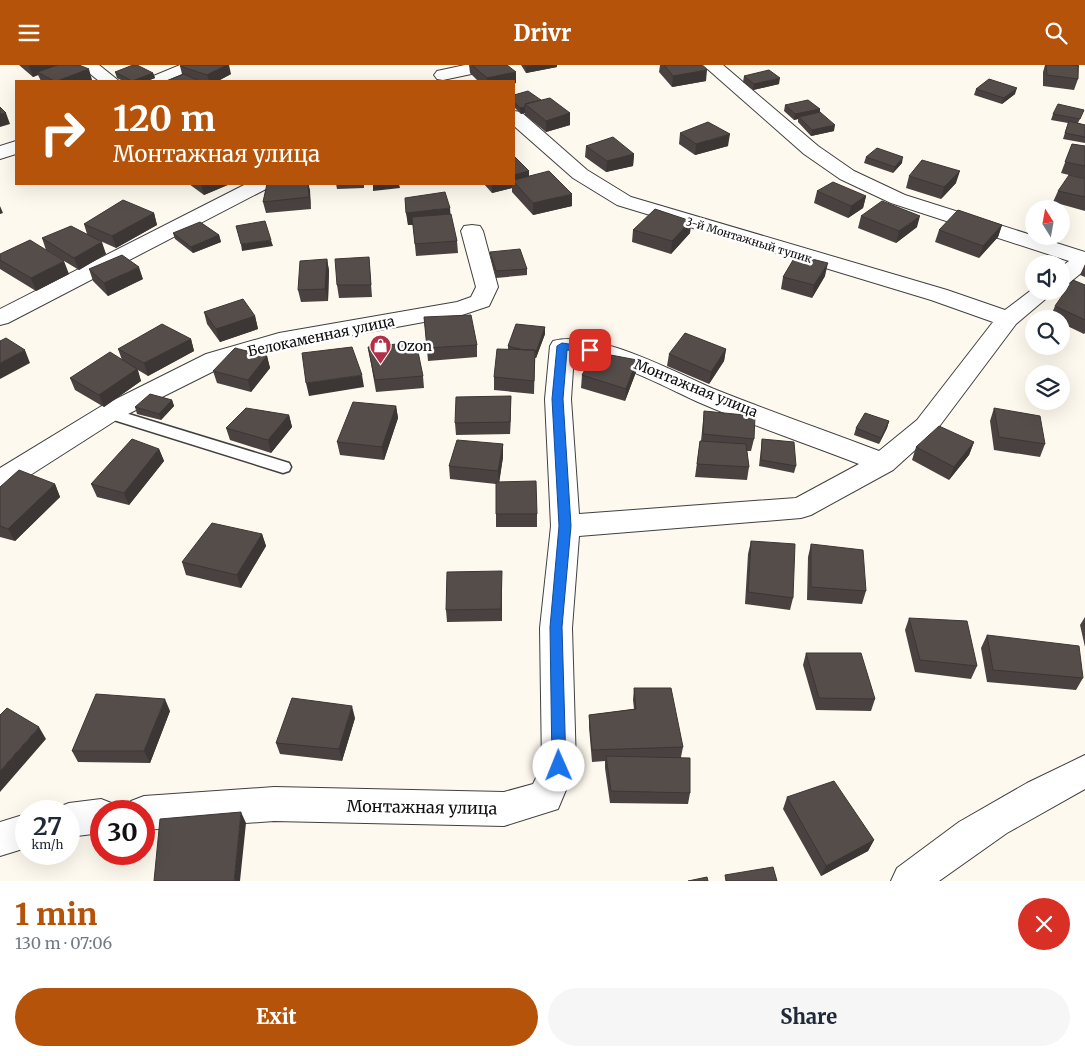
<!DOCTYPE html>
<meta charset="utf-8">
<style>
:root{--surface:#fff;--page:#f6f6f7;--text:#1f2937;--muted:#747a83;--accent:#b45309}
body{margin:0;font-family:Merriweather,serif;background:var(--page);color:var(--text);height:100vh;display:flex;flex-direction:column;font-size:19px;white-space:nowrap}
*{box-sizing:border-box;margin:0}
p{font-size:16px;color:var(--muted)}
.icon{flex:none;width:28px;height:28px;fill:none;stroke:currentColor;stroke-width:2;stroke-linecap:round;stroke-linejoin:round}
.map{position:relative;height:816px;overflow:hidden}
.panel{display:flex;flex-direction:column;background:var(--surface);flex:1}
.panel>*{flex:none}
.hud{position:absolute;left:15px;top:15px;width:500px;height:105px;border-radius:0px;box-shadow:0 5px 20px #0002;background:#b45309;color:#fff;overflow:hidden}
.needle{width:32px;rotate:349deg}
.fabs{position:absolute;left:1025px;top:135px;display:grid;gap:10px}
.fabs a{display:grid;place-items:center;width:45px;height:45px;border-radius:50%;background:var(--surface);box-shadow:0 5px 20px #0002;font-size:25px}
.speed{position:absolute;left:15px;top:735px;display:flex;gap:10px;font-size:25px;font-weight:700;text-align:center}
.speed>*{display:grid;place-content:center;width:65px;height:65px;border-radius:50%;background:var(--surface);box-shadow:0 5px 20px #0002;line-height:1}
.speed small{font-size:12px;font-weight:400}
.speed .limit{border:8px solid #d22;background:#fff;color:#111}
.pin{position:absolute;display:grid;place-items:center;width:42px;height:42px;color:#fff;margin:-21px;border-radius:10px;box-shadow:0 2px 8px #0006}
.me{position:absolute;width:55px;margin:-28px;rotate:359deg;stroke-linejoin:round;filter:drop-shadow(0 0 4px #0008)}
.turn{display:flex;align-items:center;gap:18px;height:105px;padding:0 15px;font-size:22px}
.turn .icon{width:65px;height:65px;stroke-width:2.5}
.turn b{display:block;font-size:35px;line-height:42px}
.round{display:grid;place-items:center;flex:none;width:52px;height:52px;border-radius:26px;background:var(--page)}
.headline{display:flex;align-items:center;justify-content:space-between;height:85px;padding:0 15px}
h1{font-size:30px;font-weight:800;line-height:38px;color:var(--accent)}
.button{display:flex;gap:10px;margin-top:auto;padding:10px 15px}
.button a{flex:1;height:58px;border-radius:30px;background:var(--accent);color:#fff;font-size:20px;font-weight:800;line-height:58px;text-align:center}
.button a+a{background:var(--page);color:var(--text)}
header{display:flex;justify-content:space-between;align-items:center;height:65px;padding:0 15px;background:var(--accent);color:#fff;font-size:22px;font-weight:800}
.map>svg:first-child{display:block}
.lines{fill:none;stroke-linecap:round;stroke-linejoin:round}
.service-casing{stroke:#404040;stroke-width:3}
.minor-casing{stroke:#404040;stroke-width:2}
.service{fill:#fff;fill-rule:evenodd}
.minor{fill:#fff;fill-rule:evenodd}
.wall{fill:#494240}
.shaded-wall{fill:#3c3634}
.building{fill:#554d4a;stroke:#3c3634}
.route{fill:#1a73e8;stroke:#114b97}
.labels{text-anchor:middle;stroke-width:5;stroke-linejoin:round;paint-order:stroke}
.far-street-label{font-size:11px;fill:#0d0d0d;stroke:#fff}
.street-label{font-size:14px;fill:#0d0d0d;stroke:#fff}
.poi-label{font-size:14px;fill:#0d0d0d;stroke:#fff;text-anchor:start}
.near-street-label{font-size:16px;fill:#0d0d0d;stroke:#fff}
</style>
<header><svg class="icon" aria-label="menu" viewBox="0 0 24 24"><path d="M4 6h16M4 12h16M4 18h16"/></svg>Drivr<svg class="icon" aria-label="search" viewBox="0 0 24 24"><circle cx="10" cy="10" r="6"/><path d="M15 15l6 6"/></svg></header>
<div class="map">
<svg width="1085" height="816" viewBox="0 0 1085 816">
<rect width="100%" height="100%" fill="#fef9ee"/>
<g class="lines">
<defs>
<path id="service" d="M109,343L289,398L291,402L289,406L283,408L104,352L101,348L104,344Z"/>
<path id="minor" d="M79,0H99L119,16H99Z
M180,0H204L201,4L171,16H148L151,12Z
M465,0H498L495,4L443,15L437,14L434,10L437,6Z
M703,0H723L818,81L854,106L905,130L1085,187V205L1069,218L1061,220V202L1069,196L891,138L840,114L804,89Z
M514,46L521,47L587,105L631,132L947,225L1005,245L1034,223V226H1055L1016,259L935,367L893,405L811,450L801,453L579,471L572,563L576,701L558,744L504,761L274,756L144,765V746H127L131,736L144,731L274,722L504,727L533,719L542,701L540,563L551,461L545,334L550,281L553,276C598,264 677,309 719,326C772,347 826,366 879,386L917,355L993,257L931,235L617,140L573,113L514,61ZM574,290C619,297 657,318 698,337C751,360 805,378 859,399L796,433L579,449L571,334Z
M16,76V89L0,94V81Z
M246,119H271L268,123L8,258L0,260V244Z
M472,160L480,161L483,166L498,222L489,241L462,250L282,283L224,301L118,354L10,423L0,426V403L100,342L206,289L279,268L457,237L471,232L476,222L461,166L464,161Z
M1085,690V724L1007,768L939,816H891L897,803L959,757L1027,718Z
M101,734L114,739L117,746H101V768L69,772V746H55L56,743L69,738Z
M26,749V783L0,791V757Z"/>
</defs>
<use href="#service" class="service-casing"/>
<use href="#minor" class="minor-casing"/>
<use href="#service" class="service"/>
<use href="#minor" class="minor"/>
</g>
<path class="wall" d="M19,0H79L92,15L89,16H41L38,10L33,12Z
M469,0H507L516,18L514,16H478L470,8Z
M521,0H557V2L526,8Z
M660,0H701L706,16L672,22L659,7Z
M1045,0H1079L1078,14L1074,25L1043,21V7Z
M180,1L231,9L218,16H166L182,9Z
M115,7L153,8L155,13L147,16H123L117,13Z
M744,11L779,19L753,25L743,17Z
M976,24L1015,29L1002,39L974,30Z
M514,30L541,35L570,48V60L546,67L525,50V48L521,49L514,42Z
M785,40L820,44V47L834,66L811,71L798,57V54L794,55L784,46Z
M1084,45L1078,58L1085,60V78L1063,74L1068,58L1051,55L1053,49Z
M680,68L728,81L695,90L679,79Z
M1072,79L1085,81V114L1061,108Z
M586,81L634,89L633,101L606,107L585,92Z
M514,91L529,106V111L572,141L533,150L512,127V123L492,128L484,119H514Z
M866,92L902,98L893,108L864,98Z
M909,111L956,118L941,134L906,123Z
M1085,114V146L1053,137L1058,126Z
M189,119H230L204,130Z
M267,119H317L309,120L311,144L266,148L263,137Z
M336,119H364V123L337,124Z
M817,126L866,131L863,143L848,153L814,138Z
M405,133L450,149L457,176L458,188L416,191L413,160H408Z
M154,148L157,160L116,183L98,175L106,189L79,205L46,185L42,173L87,169L84,159Z
M861,151L917,162L896,178L858,163Z
M691,156L690,168L671,189L632,177L633,165Z
M1002,160L998,172L979,193L935,177L939,165Z
M173,168L219,170L221,177L193,188L175,174Z
M490,187L527,204V210L496,213L491,194Z
M0,189L69,209L36,226L0,204Z
M369,192L372,232L339,233L337,220Z
M327,194L329,206L328,236L301,237L298,225Z
M1085,199V212L1080,210Z
M89,204L143,214L108,231L93,216Z
M825,211L812,233L781,224L783,212Z
M1085,220V268L1084,269L1061,258V254L1050,253L1055,241Z
M204,247L255,251L258,264L220,277L207,259Z
M424,252L477,280V292L428,296Z
M545,262V269L536,293H535L534,329L494,325V312L508,284V281Z
M191,274L194,286L148,311L138,305L141,316L104,342L75,325L70,313L122,295L118,284Z
M368,282L423,311L424,323L376,327Z
M726,284L724,296L709,319L667,301L669,289Z
M267,291L270,303L251,327L217,318L213,306Z
M636,307L625,336L581,323L582,310Z
M511,331L510,369L456,370L455,358Z
M172,335L174,341L161,355L137,349L135,342Z
M396,341L398,353L384,395L340,390L337,377Z
M994,343L1045,379L1040,392L994,385L990,356Z
M704,346L754,374L751,386H747L749,402L747,415L695,412L700,376H701Z
M289,350L292,362L271,388L230,375L226,363Z
M889,356L887,363L879,379L854,370L856,363Z
M762,374L796,401L794,408L759,401Z
M974,377L969,390L949,415L912,395L916,382Z
M503,379V392L499,417L537,449V462H496V419L450,414L449,401Z
M159,384L164,396L129,440L97,432L91,419Z
M55,419L60,432L15,476L0,472V422Z
M262,469L266,481L241,523L186,510L182,497Z
M751,476L793,533L790,545L745,539L748,489Z
M811,479L866,526L862,539L807,535L808,492Z
M502,518V556L447,557L446,545Z
M1085,552V582L1080,560Z
M909,553L977,601L971,614L915,607L905,565Z
M987,570L1083,613L1076,625L987,617L981,583Z
M806,588L875,634L871,646L816,645L803,600Z
M634,623L683,682L681,692L690,728L688,739L610,738L605,703V696L592,697L589,662V650L634,644L633,635Z
M170,646L150,698L78,697L72,686Z
M355,653L342,696L280,689L276,678Z
M787,732L874,775L868,786L821,811L783,744Z"/>
<path class="shaded-wall" d="M31,0H65L37,7L38,10L33,12L29,1Z
M226,0H229L231,9L218,16H209L207,10Z
M537,0H557V2L526,8V2Z
M89,4L92,15L89,16H57Z
M707,5L706,16L672,22L673,11Z
M516,7V18L514,19V16H487V13Z
M153,8L155,13L147,16H132Z
M780,13L779,19L753,25L754,19Z
M1017,23L1015,29L1002,39L1004,33Z
M525,42V48L521,49L520,43Z
M820,44L819,50L799,52L798,54L794,55L795,49Z
M6,48L10,59L0,62V49Z
M570,48V60L546,67V56Z
M835,60L834,66L811,71L812,65Z
M730,69L728,81L695,90L696,79Z
M634,89L633,101L606,107L607,96Z
M903,92L902,98L893,108L895,102Z
M529,106V118L514,117V110Z
M960,106L956,118L941,134L944,122Z
M201,119H230L204,130Z
M308,119L310,125L311,144L309,132Z
M385,119H399L400,123L373,126V120Z
M492,119H512V123L492,128Z
M572,129V141L533,150V138Z
M866,131L863,143L848,153L851,141Z
M0,141L3,148L0,149Z
M450,143L451,155L408,160L406,148Z
M154,148L157,160L116,183L112,171Z
M920,151L917,162L896,178L899,166Z
M691,156L690,168L671,189L672,176Z
M1002,160L998,172L979,193L983,181Z
M219,170L221,177L193,188L191,182Z
M271,175L273,181L242,186L241,179Z
M102,177L106,189L79,205L74,193Z
M327,194L329,206L328,236L325,224Z
M64,196L69,209L36,226L31,213Z
M828,198L825,211L812,233L814,220Z
M139,202L143,214L108,231L104,218Z
M255,251L258,264L220,277L216,264Z
M545,262V269L536,293V287Z
M191,274L194,286L148,311L144,298Z
M726,284L724,296L709,319L711,307Z
M25,285L30,298L0,314V298Z
M267,291L270,303L251,327L248,315Z
M637,295L636,307L625,336L626,324Z
M137,304L141,316L104,342L99,330Z
M362,310L364,322L309,331L306,318Z
M511,331V344L510,369V357Z
M172,335L174,341L161,355L159,349Z
M396,341L398,353L384,395L382,382Z
M289,350L292,362L271,388L268,375Z
M889,356L887,363L879,379L881,373Z
M974,377L969,390L949,415L954,402Z
M503,379V392L499,419L498,406Z
M159,384L164,396L129,440L124,428Z
M55,419L60,432L15,476L8,464Z
M262,469L266,481L241,523L237,510Z
M502,506V556L501,544Z
M165,634L170,646L150,698L144,686Z
M352,641L355,653L342,696L339,684Z
M39,662L46,674L0,727V706Z
M241,747L246,758L240,816H234Z
M874,775L868,786L821,811L826,801Z"/>
<path class="building" d="M58,0H79L89,4L57,16H54L37,7Z
M133,0H137L153,8L132,16L115,7Z
M182,0H226L207,10L180,1Z
M472,0H507L516,7L487,13Z
M525,0H537L526,2Z
M664,0H701L707,5L673,11Z
M1046,0H1073L1078,1V14L1047,10Z
M769,5L780,13L754,19L744,11Z
M184,9L199,16H166Z
M989,14L1017,23L1004,33L976,24Z
M528,26L541,35L525,39V42L520,43L514,37V30Z
M550,33L570,48L546,56L525,39Z
M808,35L820,44L795,49L785,40Z
M1058,39L1084,45L1080,54L1053,49Z
M0,42L6,48L0,49Z
M820,47L835,60L812,65L799,52Z
M1069,56L1085,60V72L1065,68Z
M708,57L730,69L696,79L680,68Z
M613,72L634,89L607,96L586,81Z
M1072,79L1085,81V101L1065,97Z
M877,83L903,92L895,102L866,92Z
M514,91L529,106L514,110Z
M922,95L960,106L944,122L909,111Z
M549,106L572,129L533,138L514,117V115Z
M1069,110L1085,114V132L1058,126Z
M833,117L866,131L851,141L817,126Z
M267,119H308L309,132L263,137Z
M373,119H385L373,120Z
M445,127L450,143L406,148L405,133Z
M123,135L154,148L112,171L84,159Z
M882,136L920,151L899,166L861,151Z
M655,144L691,156L672,176L633,165Z
M958,145L1002,160L983,181L939,165Z
M451,149L457,176L415,179L412,152Z
M265,156L271,175L241,179L236,161Z
M200,157L219,170L191,182L173,168Z
M71,161L102,177L74,193L42,173Z
M30,175L64,196L31,213L0,195V189Z
M520,184L527,204L496,206L490,187Z
M122,190L139,202L104,218L89,204Z
M796,190L828,198L814,220L783,212Z
M369,192L371,220H337L335,194Z
M327,194L325,224L298,225L300,196Z
M1073,215L1085,220V255L1055,241Z
M243,234L255,251L216,264L204,247Z
M471,250L477,280L427,283L424,252Z
M162,259L191,274L144,298L118,284Z
M516,259L545,262L536,287H535V285H524L508,281Z
M685,268L726,284L711,307L669,289Z
M6,273L25,285L0,298V276Z
M416,277L423,311L375,315L368,282Z
M352,282L362,310L306,318L302,288Z
M235,283L267,291L248,315L213,306Z
M497,284L535,285L534,316L494,312Z
M110,287L137,304L99,330L70,313Z
M595,287L637,295L626,324L582,310Z
M150,329L172,335L159,349L135,342Z
M511,331L510,357L455,358L456,332Z
M353,337L396,341L382,382L337,377Z
M246,343L289,350L268,375L226,363Z
M994,343L1040,351L1045,379L999,372Z
M704,346L755,351L754,374L703,369Z
M865,348L889,356L881,373L856,363Z
M939,361L974,377L954,402L916,382Z
M132,374L159,384L124,428L91,419Z
M762,374L794,377L796,401L761,395Z
M457,375L503,379L498,406L449,401Z
M700,376L746,379L749,402L697,399Z
M19,405L55,419L8,464L0,461V422Z
M536,416L537,449H496V417Z
M212,458L262,469L237,510L182,497Z
M751,476L795,479L793,533L748,527Z
M811,479L863,485L866,526L811,522Z
M502,506L501,544L446,545L447,507Z
M909,553L967,556L977,601L920,595Z
M987,570L1079,581L1083,613L993,605Z
M806,588H861L875,634L819,633Z
M634,623H671L683,682L592,685L589,650L636,644Z
M96,629L165,634L144,686H72Z
M292,633L352,641L339,684L276,678Z
M7,643L39,662L0,706V650Z
M606,691L690,693V728L611,726Z
M834,716L874,775L826,801L787,732Z
M241,747L234,816H154L160,754Z
M773,802L777,816H726L725,810Z
M707,812L708,816H688Z"/>
<path class="route" d="M562,278L590,282L595,285L590,288L567,285L563,334L571,461L562,562L566,701L564,706L559,707L554,706L552,701L550,562L559,461L552,334L557,281Z"/>
<defs>
<symbol id="shop-pin" viewBox="-11 -11 22 30"><path d="M0 17L-7.5 6A9.5 9.5 0 1 1 7.5 6Z" fill="#b32f47" stroke="#fff"/><path d="M-5-2.5h2.3a2.7 3.5 0 0 1 5.4 0H5L5.5 6h-11ZM-1.5-2.5h3a1.5 2.3 0 0 0-3 0Z" fill="#fff"/></symbol>
</defs>
<g fill-rule="evenodd">
<use href="#shop-pin" x="368" y="268" width="25" height="34"/>
</g>
<g class="labels">
<g class="far-street-label">
<text transform="translate(749 175) rotate(17)" y="4">3-й Монтажный тупик</text>
</g>
<g class="street-label">
<text transform="translate(321 271) rotate(-12)" y="5">Белокаменная улица</text>
<text transform="translate(696 323) rotate(22)" y="5">Монтажная улица</text>
</g>
<g class="poi-label">
<text x="397" y="286">Ozon</text>
</g>
<g class="near-street-label">
<text transform="translate(422 742) rotate(1)" y="6">Монтажная улица</text>
</g>
</g>
</svg>
<div class="fabs">
<a><svg class="needle" viewBox="-14 -14 28 28"><path d="M0-13l5 13h-10z" fill="#e53935"/><path d="M0 13l5-13h-10z" fill="#747a83"/></svg></a>
<a><svg class="icon" aria-label="sound" viewBox="0 0 24 24"><path d="M4 9h4l5-4v14l-5-4H4zM17 9q2 3 0 6"/></svg></a>
<a><svg class="icon" aria-label="search" viewBox="0 0 24 24"><circle cx="10" cy="10" r="6"/><path d="M15 15l6 6"/></svg></a>
<a><svg class="icon" aria-label="layers" viewBox="0 0 24 24"><path d="M12 4l9 5-9 5-9-5zM3 14l9 5 9-5"/></svg></a>
</div>
<div class="speed"><div>27<small>km/h</small></div><div class="limit">30</div></div>
<div class="pin" style="left:590px;top:285px;background:#d93025"><svg class="icon" aria-label="arrive" viewBox="0 0 24 24"><path d="M6 21V4h12l-3 4 3 4H6"/></svg></div>
<svg class="me" style="left:559px;top:701px" viewBox="-20 -20 40 40"><circle r="19" fill="#fff"/><path d="M0-13L10 11 0 6-10 11z" fill="#1a73e8"/></svg>
<div class="hud">
<div class="turn"><svg class="icon" aria-label="right" viewBox="0 0 24 24"><path d="M7 20v-9h11M14 6l5 5-5 5"/></svg><div><b>120 m</b>Монтажная улица</div></div>
</div>
</div>
<section class="panel">
<div class="headline"><div><h1>1 min</h1><p>130 m · 07:06</p></div><a class="round" style="background:#d93025;color:#fff"><svg class="icon" aria-label="close" viewBox="0 0 24 24"><path d="M6 6l12 12M18 6L6 18"/></svg></a></div>
<div class="button"><a>Exit</a><a>Share</a></div>
</section>
